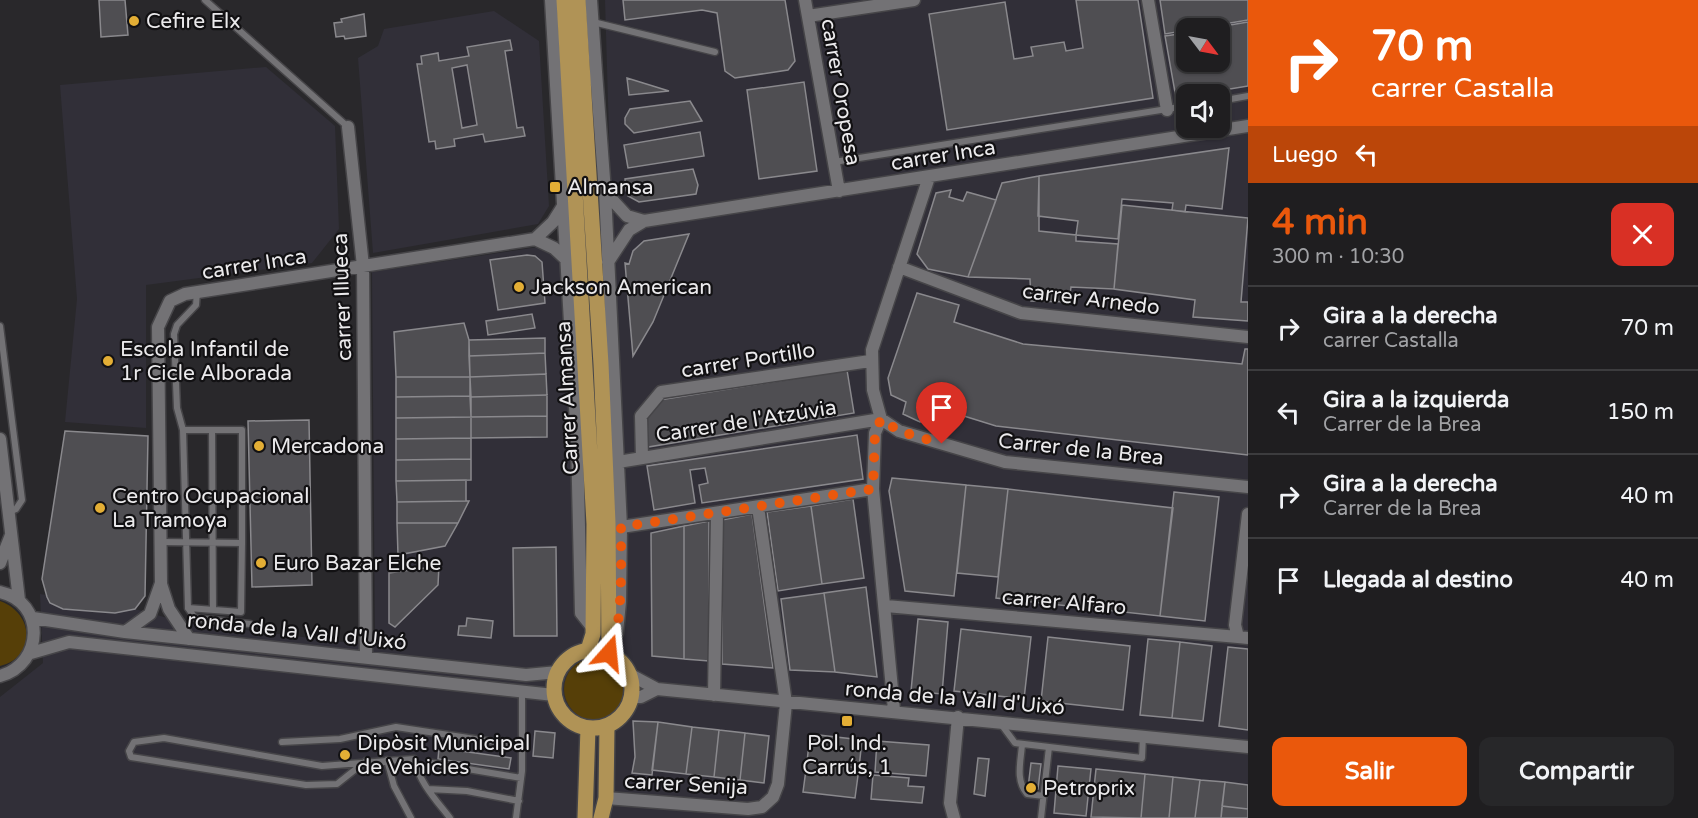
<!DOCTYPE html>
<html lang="es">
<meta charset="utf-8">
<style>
:root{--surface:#1f1e20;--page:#272729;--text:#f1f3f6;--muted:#a1a2a5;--line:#3c3c3e;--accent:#ea580c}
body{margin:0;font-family:"Varela Round",sans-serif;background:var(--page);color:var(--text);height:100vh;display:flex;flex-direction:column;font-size:22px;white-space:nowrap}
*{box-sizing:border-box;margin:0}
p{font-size:20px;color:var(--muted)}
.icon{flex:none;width:33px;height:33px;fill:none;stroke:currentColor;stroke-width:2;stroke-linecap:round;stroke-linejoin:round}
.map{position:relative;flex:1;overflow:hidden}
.sheet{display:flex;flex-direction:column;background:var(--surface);width:450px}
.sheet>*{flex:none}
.guide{background:#ea580c;color:#fff;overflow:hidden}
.needle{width:39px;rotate:122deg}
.tools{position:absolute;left:1176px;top:18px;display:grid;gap:12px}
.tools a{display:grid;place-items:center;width:54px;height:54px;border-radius:12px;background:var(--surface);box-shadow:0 2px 4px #0004,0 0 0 2px var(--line);font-size:30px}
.pin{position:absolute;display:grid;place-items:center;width:51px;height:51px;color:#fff;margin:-62px -26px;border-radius:50% 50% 50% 0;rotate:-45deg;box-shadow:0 0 6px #0007}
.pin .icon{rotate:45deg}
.me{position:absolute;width:66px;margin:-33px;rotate:18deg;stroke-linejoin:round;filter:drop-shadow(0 0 4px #0008)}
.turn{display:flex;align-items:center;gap:21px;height:126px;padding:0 24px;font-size:27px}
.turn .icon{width:78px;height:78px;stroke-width:2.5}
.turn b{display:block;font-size:42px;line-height:51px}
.then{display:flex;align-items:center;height:57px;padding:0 24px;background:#0003;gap:12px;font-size:22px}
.round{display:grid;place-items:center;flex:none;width:63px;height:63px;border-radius:12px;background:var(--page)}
.summary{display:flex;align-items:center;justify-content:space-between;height:102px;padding:0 24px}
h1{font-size:36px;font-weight:700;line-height:45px;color:var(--accent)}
.button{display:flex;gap:12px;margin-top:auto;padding:12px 24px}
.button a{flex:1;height:69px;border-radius:12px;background:var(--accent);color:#fff;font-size:24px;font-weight:700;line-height:69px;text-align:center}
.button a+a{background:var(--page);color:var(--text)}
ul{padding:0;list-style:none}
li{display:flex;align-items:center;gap:18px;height:84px;padding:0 24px;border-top:2px solid var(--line)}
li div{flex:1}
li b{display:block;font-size:22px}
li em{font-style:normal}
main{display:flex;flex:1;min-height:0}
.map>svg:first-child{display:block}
.built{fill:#312f38;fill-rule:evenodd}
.green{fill:#563f08}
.building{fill:#4f4e52;stroke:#8a898d;stroke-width:1.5;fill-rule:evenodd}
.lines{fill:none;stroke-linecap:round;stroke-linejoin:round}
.service-casing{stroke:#464548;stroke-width:9}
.minor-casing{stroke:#464548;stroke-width:15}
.primary-casing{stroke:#464548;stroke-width:18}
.service{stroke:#737275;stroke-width:6}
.minor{stroke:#737275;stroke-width:12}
.primary{stroke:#b09356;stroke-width:15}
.route{stroke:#ea580c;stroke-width:10;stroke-dasharray:0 18}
.poi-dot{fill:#e3ae35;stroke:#121113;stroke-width:2}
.labels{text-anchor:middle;stroke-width:4.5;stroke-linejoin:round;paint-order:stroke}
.poi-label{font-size:21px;fill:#ebeaec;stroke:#121113;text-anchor:start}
.street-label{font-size:21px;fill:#ebeaec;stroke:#121113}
</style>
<main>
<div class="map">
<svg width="1248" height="818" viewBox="0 0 1248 818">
<rect width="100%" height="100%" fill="#29282b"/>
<path class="built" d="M605,0H1248V818H0V697L43,663L40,594L135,609L182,622L375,646L372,272L612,236ZM1186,28H1220V62H1186ZM1186,94H1220V128H1186Z
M494,11L539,41L549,206L538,224L373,253L358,58L378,46L384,29Z
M266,67L335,126L339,229L312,263L146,285V428L65,422L77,299L60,85Z"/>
<path class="green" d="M0,601C34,613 37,657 0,666Z
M564 689a31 31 0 1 1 62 0a31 31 0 1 1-62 0Z"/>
<path class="building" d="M99,0H125L128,35L101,37Z
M623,0H785L795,61L788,70L735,78L725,71L717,13L702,10L625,20Z
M1076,0H1138L1153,98L947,130L929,14L1005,2L1014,59L1033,56L1031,47L1064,42L1066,51L1083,48Z
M1160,0H1248V20L1165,34Z
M364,14L366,36L345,39L344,36L336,37L334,23L342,22L341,19Z
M1248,22V86L1176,98L1165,36L1186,33V62H1220V28H1212Z
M510,40L512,50L505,51L517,128L523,127L525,136L485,142L483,134L454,139L455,146L436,149L435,141L429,142L417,64H422L421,56L438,53L439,61L469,56L467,47ZM467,65L477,125L462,128L452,68Z
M627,78L669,91L629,95Z
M804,82L817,171L759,179L747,90Z
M690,101L702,121L634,133L625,124V118L630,109Z
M700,132L704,156L628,168L624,145Z
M1229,148L1222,209L1186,205L1185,212L1172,210L1173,203L1122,199L1118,239L1076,235L1078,221L1038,216L1039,176Z
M693,169L698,185L696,194L639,202L628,196L626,190L625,179Z
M1039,176V231L1076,235V241L1118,244L1114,289L1071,287L1069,302L1031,301L1030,279L968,277L1002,183Z
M951,190L949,197L963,201L967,192L996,200L968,277L928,269L917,254L936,193Z
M1122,205L1248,218L1241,302H1248V321L1193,317L1195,300L1114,289Z
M689,234L653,322L633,356L625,263L629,264L633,251L644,241Z
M527,255L535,256L542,262L545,303L498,310L490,260Z
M917,293L959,305L954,322L1023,344L1242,364L1245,349H1248V455L996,426L951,412L947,428L941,426L946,412L926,405L920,422L903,414L906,402L891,395L888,378Z
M532,314L535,328L488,335L486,321Z
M464,323L469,340L470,377H396L394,332Z
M545,338V353L469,356V340Z
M545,353L546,374L470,377L469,356Z
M847,370L854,413L648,447L647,417L659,400Z
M546,374L547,395L471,397L470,377Z
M396,377H470V396L396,397Z
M547,395V416L471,417V397Z
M470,396L471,417L396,418V397Z
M547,416V437L471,438V417Z
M471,417V438L396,439V418Z
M309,420L312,585L252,587L248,421Z
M65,431L148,436L145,596L135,609L115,613L63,609L50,603L47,597L42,579Z
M857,435L863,479L702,503L699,485L708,483L705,468L690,470L695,503L654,510L647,466Z
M471,438V459L396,460V439Z
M471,459V480L396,481V460Z
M892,478L966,485L954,596L905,591L889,491Z
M466,480V501L397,502L396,481Z
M966,485L1008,489L998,577L957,573Z
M1008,489L1173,508L1160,616L996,598Z
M1174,492L1219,497L1205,621L1160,616Z
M853,499L864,578L822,584L811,506Z
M466,501H469L458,523H397V502Z
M811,506L822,584L778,591L767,512Z
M752,514L773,668L722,664V520Z
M709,521V661L684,659V526Z
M397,523H458L445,546L398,555Z
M684,526V659L652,656L651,533Z
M556,547L557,636H514L513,548Z
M439,566L438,585L395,627L389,623V573Z
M866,587L877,677L835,672L824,593Z
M824,593L835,672L790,670L781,599Z
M467,618L493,621L491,638L458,635L459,626H466Z
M918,619L948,622L942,694L911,691Z
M961,629L1031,637L1024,699L954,691Z
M1048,637L1130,646L1123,710L1041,701Z
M1148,639L1180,642L1172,718L1140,715Z
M1180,642L1212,646L1203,721L1172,718Z
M1228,647L1248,649V730L1219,726Z
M633,721L658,722L652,775L632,773L635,757Z
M658,722L692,727L686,774L652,770Z
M692,727L719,730L714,777L686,774Z
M719,730L745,733L740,780L714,777Z
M535,731L555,733L553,758L533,756Z
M745,733L769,736L764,783L740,780Z
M810,734L862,740L859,768L807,762Z
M877,741L929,745L926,776L875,772Z
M439,748L511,758L509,769L438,759Z
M978,758L989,759L985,796L974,794Z
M807,762L859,768L855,798L803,792Z
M1031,763L1041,764L1038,789L1028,788Z
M1058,766L1091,769L1086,816L1054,813Z
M1096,769L1145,774L1141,818L1091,817Z
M1145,774L1173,777L1169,818H1141Z
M873,775L909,778L908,786L924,787L922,803L871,799Z
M1173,777L1200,780L1195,818H1169Z
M1200,780L1225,782L1221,818H1195Z
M1225,782L1248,785V809L1222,806Z
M1222,806L1248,809V818H1221Z"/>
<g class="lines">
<defs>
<path id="service" d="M205,0L348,127
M593,22L715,52
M1220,101L1248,96
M834,162L1186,106
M0,326L22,500L16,509L9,512
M183,430L177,408L174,334L177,325L196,305L197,292
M212,430L213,610
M161,542L242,543V430H183L188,608L195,618L250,624
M188,608L241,612L242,543
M1001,724L1015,743L1142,758L1143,736
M282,742L340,739L396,727L521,746
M1022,744C1021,762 1015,779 1027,794L1044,796
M387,760L394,786L411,818
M366,761L337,784L306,785L131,757L129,751L134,742L164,738L322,766L414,759C419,782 436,800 450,818
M432,763L521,778
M428,789L467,791L519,801
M516,818L522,771V690
M1041,818L1049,747"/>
<path id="minor" d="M551,0L577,441L581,613L592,627
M591,0L596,72L593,79
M805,0L839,191
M1148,0L1167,110
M808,16L914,0
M596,72L605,192L621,527L620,602L617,633L609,645
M348,127L363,266L366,658
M929,177L872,350L873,390L881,419L899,431L1005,462L1248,487
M605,192L627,216L644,221L629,230L608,262
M565,203L553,222L535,239L554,248L568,261
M644,221L1248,126
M899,267L1021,313L1248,337
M881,419L875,433L873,489L894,710
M0,439L19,600
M642,458L641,416L661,392L870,361
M618,462L881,419
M1248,514L1235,625L1238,637L1248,638
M621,527L873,489
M0,563L11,535
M161,584L169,609L189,639
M0,592C46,602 44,664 0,676
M886,606L1238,637
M33,618L125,632L526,675L558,672
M125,632L150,614L161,583L158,327L170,301L185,294L535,239
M31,653L69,642L554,695
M629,674L657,689L1248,747
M714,695L717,514
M631,697H641L657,689
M606,798L748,809L762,807L773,797L778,784L786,703L758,507
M954,818L950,803L958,717"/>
<path id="primary" d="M564,0L594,524L593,634L588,650
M578,0L601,364L608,523L609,653
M554 689a39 39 0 1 1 78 0a39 39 0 1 1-78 0Z
M585,818L588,728
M601,818L606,798L607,726"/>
</defs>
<use href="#service" class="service-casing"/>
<use href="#minor" class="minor-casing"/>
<use href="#primary" class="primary-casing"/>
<use href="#service" class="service"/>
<use href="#minor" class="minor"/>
<use href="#primary" class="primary"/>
</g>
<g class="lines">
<path class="route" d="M609,653C609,642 617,634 618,622C622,591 621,558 621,527L873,489L875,433L881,419L899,431L942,444"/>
</g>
<g class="poi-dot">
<circle cx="134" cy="21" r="6"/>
<rect x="549" y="181" width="12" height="12" rx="3"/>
<circle cx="519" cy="287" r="6"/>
<circle cx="108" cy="361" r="6"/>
<circle cx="259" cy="446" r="6"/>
<circle cx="100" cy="508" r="6"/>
<circle cx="261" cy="563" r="6"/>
<rect x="841" y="715" width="12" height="12" rx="3"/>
<circle cx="345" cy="755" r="6"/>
<circle cx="1031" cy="788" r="6"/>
</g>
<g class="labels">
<g class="poi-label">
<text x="146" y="28">Cefire Elx</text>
<text x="567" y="194">Almansa</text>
<text x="531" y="294">Jackson American</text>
<text x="120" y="356">Escola Infantil de<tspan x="120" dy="24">1r Cicle Alborada</tspan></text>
<text x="271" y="453">Mercadona</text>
<text x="112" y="503">Centro Ocupacional<tspan x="112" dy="24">La Tramoya</tspan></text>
<text x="273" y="570">Euro Bazar Elche</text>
<text x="357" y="750">Dipòsit Municipal<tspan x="357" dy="24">de Vehicles</tspan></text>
<text x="847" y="750" text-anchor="middle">Pol. Ind.<tspan x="847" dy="24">Carrús, 1</tspan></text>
<text x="1043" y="795">Petroprix</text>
</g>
<g class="street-label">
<text transform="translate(841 92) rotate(80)" y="7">carrer Oropesa</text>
<text transform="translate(943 155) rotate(-9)" y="7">carrer Inca</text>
<text transform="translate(254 264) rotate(-9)" y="7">carrer Inca</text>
<text transform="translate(342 297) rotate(-92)" y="7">carrer Illueca</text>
<text transform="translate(1091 299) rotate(7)" y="7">carrer Arnedo</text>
<text transform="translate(748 360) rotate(-9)" y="7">carrer Portillo</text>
<text transform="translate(567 398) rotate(-93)" y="7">Carrer Almansa</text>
<text transform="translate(746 421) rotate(-9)" y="7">Carrer de l'Atzúvia</text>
<text transform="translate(1081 449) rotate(6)" y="7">Carrer de la Brea</text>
<text transform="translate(1064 602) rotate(5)" y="7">carrer Alfaro</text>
<text transform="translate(297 631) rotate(6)" y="7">ronda de la Vall d'Uixó</text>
<text transform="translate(955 698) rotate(5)" y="7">ronda de la Vall d'Uixó</text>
<text transform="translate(686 784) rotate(3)" y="7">carrer Senija</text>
</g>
</g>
</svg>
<div class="tools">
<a><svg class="needle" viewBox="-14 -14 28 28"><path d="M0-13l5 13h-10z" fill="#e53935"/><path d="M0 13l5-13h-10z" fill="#a1a2a5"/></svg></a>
<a><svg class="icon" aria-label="sound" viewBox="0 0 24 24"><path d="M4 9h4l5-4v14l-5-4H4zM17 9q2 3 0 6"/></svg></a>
</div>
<div class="pin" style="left:942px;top:444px;background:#d93025"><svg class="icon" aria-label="arrive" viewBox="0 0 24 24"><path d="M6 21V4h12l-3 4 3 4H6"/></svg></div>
<svg class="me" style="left:609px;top:653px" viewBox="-20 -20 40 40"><path d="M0-17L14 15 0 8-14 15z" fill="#ea580c" stroke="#fff" stroke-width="4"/></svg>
</div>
<section class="sheet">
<div class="guide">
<div class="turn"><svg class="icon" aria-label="right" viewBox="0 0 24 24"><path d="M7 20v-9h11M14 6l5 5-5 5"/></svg><div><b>70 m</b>carrer Castalla</div></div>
<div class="then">Luego<svg class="icon" aria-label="left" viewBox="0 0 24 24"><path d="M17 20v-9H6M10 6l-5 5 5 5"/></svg></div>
</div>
<div class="summary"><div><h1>4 min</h1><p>300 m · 10:30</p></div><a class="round" style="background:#d93025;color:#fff"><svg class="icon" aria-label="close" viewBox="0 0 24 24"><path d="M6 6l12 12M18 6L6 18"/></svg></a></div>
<ul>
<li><svg class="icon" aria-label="right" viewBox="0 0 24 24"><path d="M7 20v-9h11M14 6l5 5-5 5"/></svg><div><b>Gira a la derecha</b><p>carrer Castalla</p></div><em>70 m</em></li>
<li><svg class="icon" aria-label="left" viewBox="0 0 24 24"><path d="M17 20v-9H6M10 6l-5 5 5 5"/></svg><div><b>Gira a la izquierda</b><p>Carrer de la Brea</p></div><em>150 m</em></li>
<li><svg class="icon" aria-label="right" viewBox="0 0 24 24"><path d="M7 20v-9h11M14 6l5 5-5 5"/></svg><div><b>Gira a la derecha</b><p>Carrer de la Brea</p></div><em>40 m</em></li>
<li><svg class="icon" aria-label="arrive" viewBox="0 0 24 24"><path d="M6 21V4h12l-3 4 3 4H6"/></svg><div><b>Llegada al destino</b></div><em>40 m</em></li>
</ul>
<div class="button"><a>Salir</a><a>Compartir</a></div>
</section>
</main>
